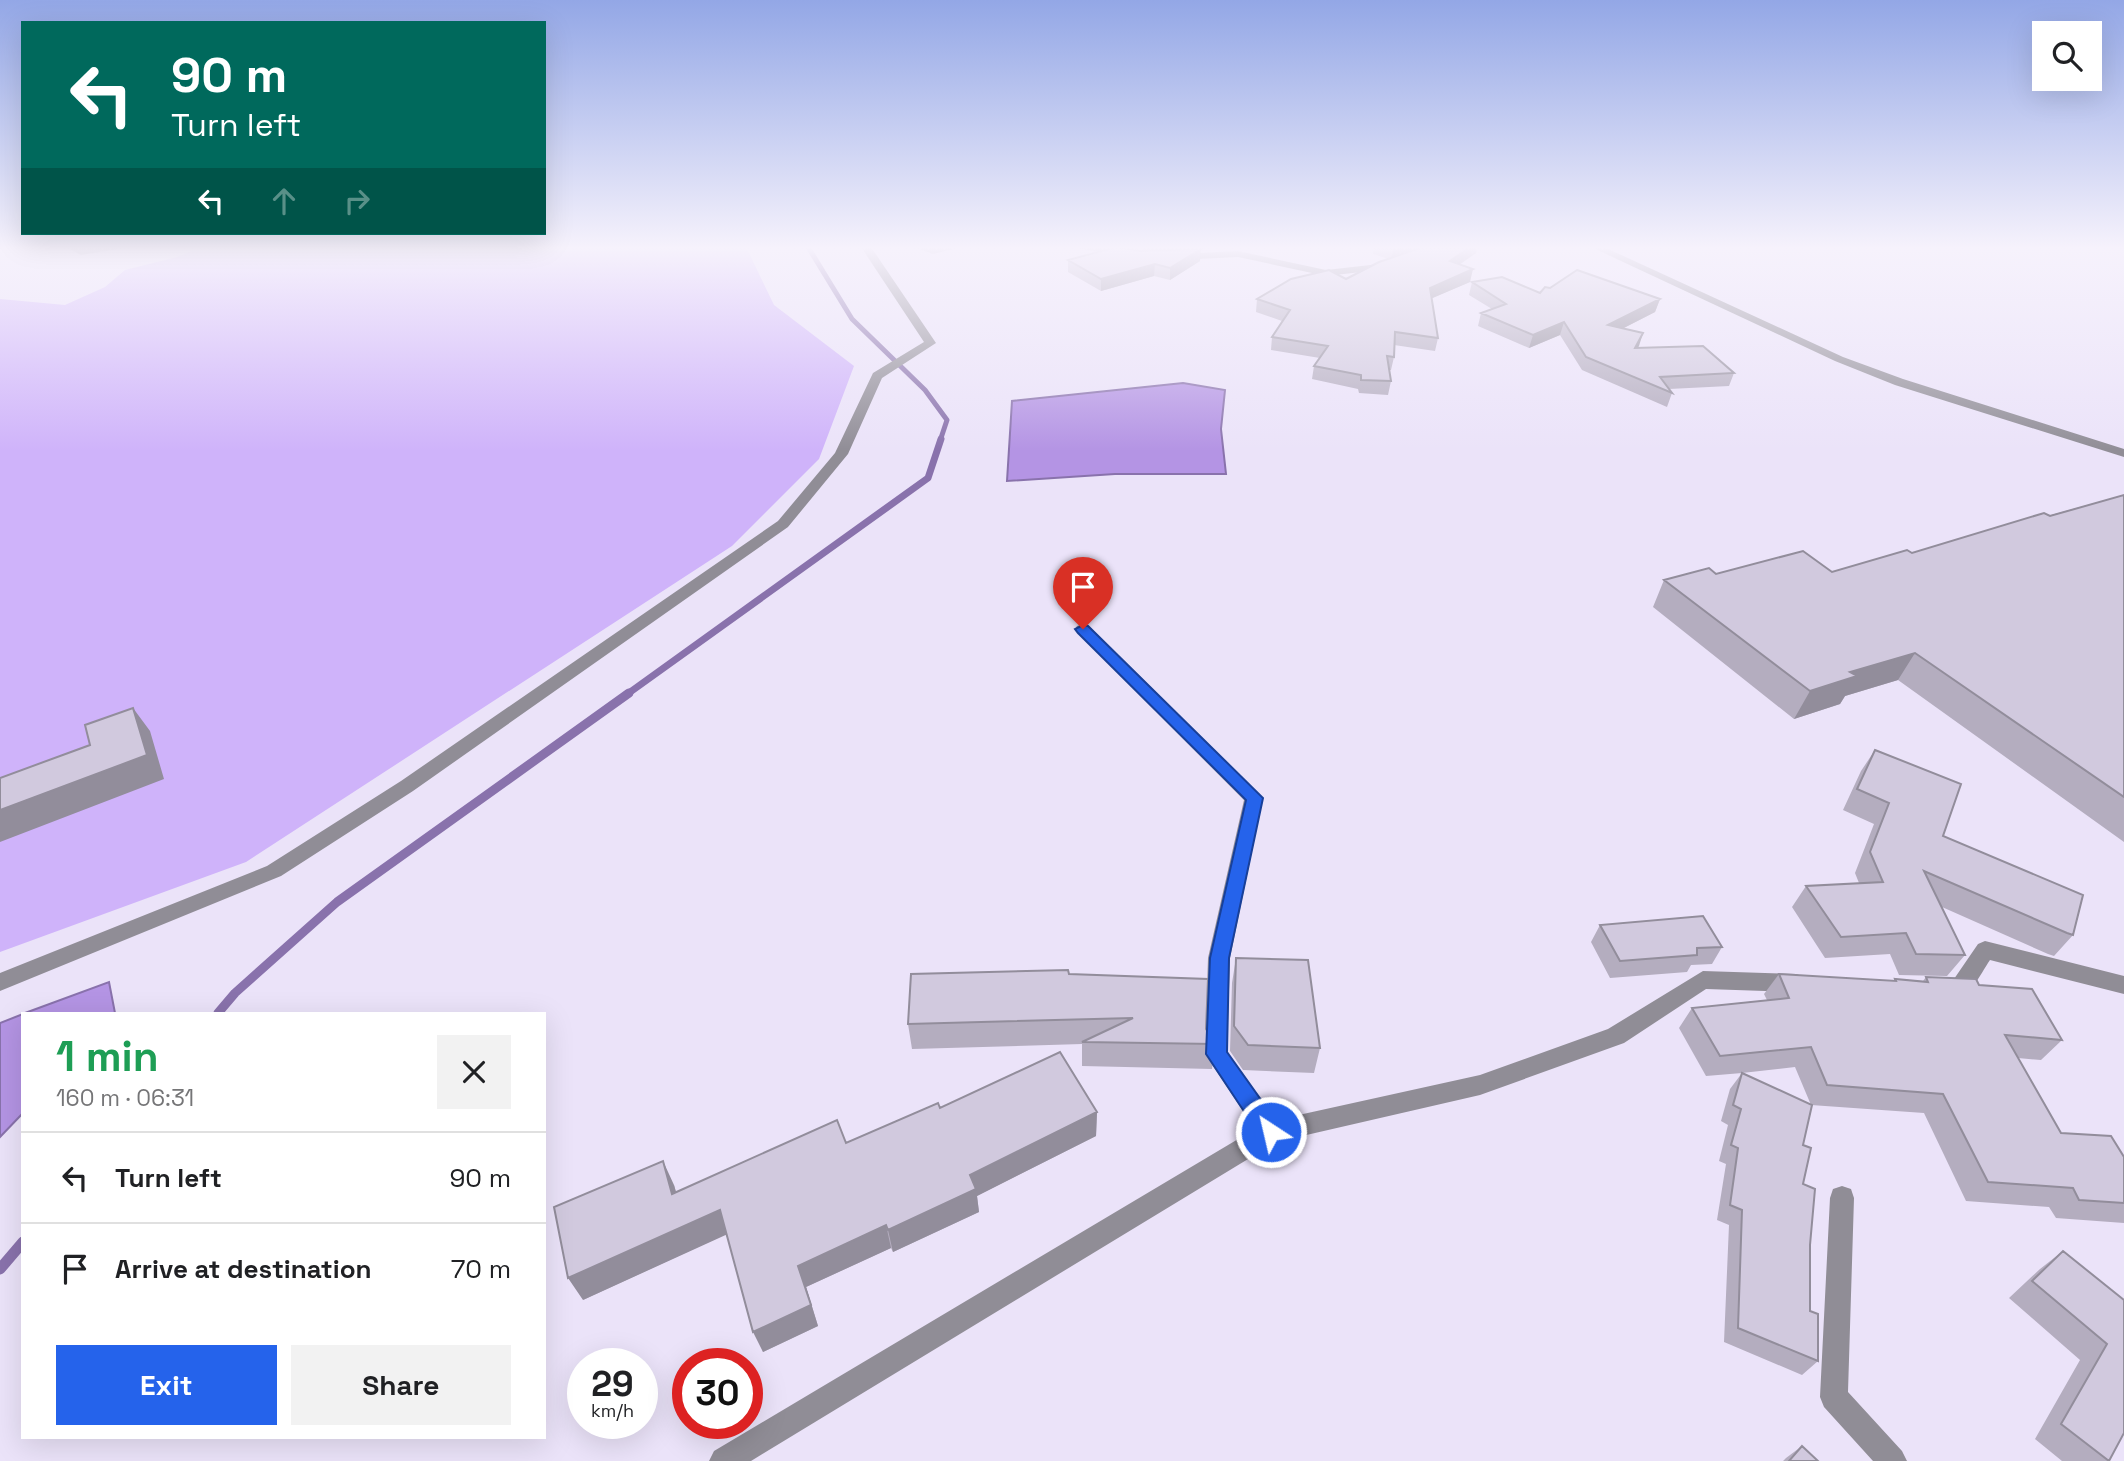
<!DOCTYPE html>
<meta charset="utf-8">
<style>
:root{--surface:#fff;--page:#f2f2f2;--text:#202124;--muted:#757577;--line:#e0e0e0;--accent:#2563eb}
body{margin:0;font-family:"Space Grotesk",sans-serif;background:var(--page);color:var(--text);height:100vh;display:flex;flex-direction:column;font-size:26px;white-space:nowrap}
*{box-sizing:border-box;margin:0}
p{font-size:23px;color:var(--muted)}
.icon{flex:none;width:38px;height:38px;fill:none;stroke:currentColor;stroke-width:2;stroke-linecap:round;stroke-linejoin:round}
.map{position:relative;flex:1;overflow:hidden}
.details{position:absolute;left:21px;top:1012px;width:525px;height:427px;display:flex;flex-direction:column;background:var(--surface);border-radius:0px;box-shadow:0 7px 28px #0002}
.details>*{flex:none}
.top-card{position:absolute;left:21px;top:21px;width:525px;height:214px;border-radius:0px;box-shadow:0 7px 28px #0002;background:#00695c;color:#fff;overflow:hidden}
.controls{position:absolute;left:2032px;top:21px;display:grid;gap:14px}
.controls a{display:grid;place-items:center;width:70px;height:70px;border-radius:0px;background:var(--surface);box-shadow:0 7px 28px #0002;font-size:35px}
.speed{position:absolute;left:567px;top:1348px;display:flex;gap:14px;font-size:35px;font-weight:700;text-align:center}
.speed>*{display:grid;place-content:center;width:91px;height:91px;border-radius:50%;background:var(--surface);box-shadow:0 7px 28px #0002;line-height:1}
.speed small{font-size:18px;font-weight:400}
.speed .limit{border:10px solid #d22;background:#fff;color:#111}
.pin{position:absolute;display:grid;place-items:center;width:60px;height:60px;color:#fff;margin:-72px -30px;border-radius:50% 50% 50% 0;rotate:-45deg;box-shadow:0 0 7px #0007}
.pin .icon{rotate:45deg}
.me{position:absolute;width:77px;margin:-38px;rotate:325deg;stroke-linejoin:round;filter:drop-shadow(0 0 5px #0008)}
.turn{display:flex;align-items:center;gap:24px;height:147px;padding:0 35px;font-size:32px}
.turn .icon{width:91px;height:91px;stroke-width:2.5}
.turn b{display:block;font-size:49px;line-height:60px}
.lanes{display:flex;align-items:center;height:66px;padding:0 35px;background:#0003;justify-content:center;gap:35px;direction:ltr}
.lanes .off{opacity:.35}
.round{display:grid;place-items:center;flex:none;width:74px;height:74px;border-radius:0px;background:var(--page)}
.summary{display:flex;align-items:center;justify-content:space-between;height:119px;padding:0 35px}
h1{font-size:42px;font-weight:700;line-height:52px;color:#1e9e55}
.action{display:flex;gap:14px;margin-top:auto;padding:14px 35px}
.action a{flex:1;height:80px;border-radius:0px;background:var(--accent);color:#fff;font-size:28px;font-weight:700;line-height:80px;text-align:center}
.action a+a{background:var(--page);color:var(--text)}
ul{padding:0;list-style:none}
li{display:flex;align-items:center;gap:21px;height:91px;padding:0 35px;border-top:2px solid var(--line)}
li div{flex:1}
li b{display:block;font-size:26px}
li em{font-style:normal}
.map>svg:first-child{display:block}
.green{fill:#cfb3fa}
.water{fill:#b494e4;stroke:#8972ac;stroke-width:2}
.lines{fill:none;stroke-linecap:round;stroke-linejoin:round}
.stream-far3{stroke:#8972ac;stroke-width:5}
.stream-far2{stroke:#8972ac;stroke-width:7}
.stream-far1{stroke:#8972ac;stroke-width:9}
.stream{stroke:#8972ac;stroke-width:11}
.minor{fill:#908d96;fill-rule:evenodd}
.tertiary{fill:#908d96;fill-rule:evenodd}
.wall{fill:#b4adbf;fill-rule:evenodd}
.shaded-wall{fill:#928d9b}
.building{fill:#d1c9de;stroke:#928d9b;stroke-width:2}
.route{fill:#2563eb;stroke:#184099;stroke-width:2}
</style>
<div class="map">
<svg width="2124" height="1461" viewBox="0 0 2124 1461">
<rect width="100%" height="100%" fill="#ebe3f9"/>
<path class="green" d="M201,247H283L286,250L306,247H746L774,305L854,366L819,459L732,546L246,862L0,952V299L65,305L105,287L125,270L177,257Z"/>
<path class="water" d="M1183,383L1225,390L1221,429L1226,474H1115L1007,481L1012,401Z
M109,982L115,1013H25Z
M23,1014V1113L0,1137V1023Z"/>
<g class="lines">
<path class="stream-far3" d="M808,247L852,319L925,390L947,420L940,441"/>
<path class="stream-far2" d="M626,695L928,478L941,439"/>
<path class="stream-far1" d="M218,1013L235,993L337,902L629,693"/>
<path class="stream" d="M0,1269L23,1242"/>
<path class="minor" d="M913,247H962L933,254Z
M1072,247H1096L1129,254L1124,257Z
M1238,251L1326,270L1388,263L1393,266L1388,269L1326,276L1238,257L1177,260L1172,257L1177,254Z
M1083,624L1089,626L1263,798L1230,958L1227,1052L1276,1120L1480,1075L1608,1029L1703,971L1796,974L1804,977L1807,983L1804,989L1796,992L1706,989L1624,1043L1480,1095L1276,1142L751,1461H709L714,1451L1255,1129L1205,1054L1208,958L1244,800L1077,632L1075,629L1077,626Z
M1985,941L2124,976V994L1990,960C1977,979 1969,1004 1942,994L1939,988L1942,982L1954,979L1978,944Z
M1842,1186L1851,1189L1854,1198L1848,1392L1902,1451L1907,1461H1873L1824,1407L1820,1397L1830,1198L1833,1189Z"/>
<path class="tertiary" d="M65,247H132L81,255Z
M861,247H871L936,343L882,378L848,454L788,527L413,791L281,876L0,991V973L267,866L401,781L778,521L835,453L873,373L924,342Z
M1591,247H1604L1843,357L1903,379L2124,449V457L1895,385L1835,361Z"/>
</g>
<path class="wall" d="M1143,247H1176V250L1200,261L1170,280L1154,276L1101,291L1068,272V260L1143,251Z
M1374,247H1477L1476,253L1459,265L1470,282L1432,298L1438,338L1435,351L1394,345V357L1391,370H1389L1391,381L1388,395L1359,393L1358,389L1312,379L1314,366L1320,358L1271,350L1272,337L1282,321L1256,312L1257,299L1346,279L1389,259L1373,254Z
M1472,282L1540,293L1660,299L1655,312L1622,329L1638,348L1734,373L1729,386L1669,389L1672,393L1667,407L1582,370L1560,335L1529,348L1478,326L1481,313L1492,309L1469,295Z
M2124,495V842L1898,680L1845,696L1840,704L1794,719L1653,607L1664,580L1716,574L1832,572L1912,553Z
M1875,750L1943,836L2073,935L2054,956L2048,954L1942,907L1965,955L1947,976L1899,975L1890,954L1825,958L1792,907L1806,886L1859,883L1855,873L1874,824L1843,810L1861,771Z
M1600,925L1722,947L1712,964L1691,965L1687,972L1610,978L1591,942Z
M1236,958L1320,1048L1314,1073L1243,1070L1230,1051L1232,983Z
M1069,974L1206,1029L1215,1044L1212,1069L1082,1066V1044L912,1049L908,1024Z
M1779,974L1894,981L1895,979L1923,981L1926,977L1979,985L2062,1040L2041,1060L2018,1058L2061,1133L2124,1157V1223L2056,1218L2049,1207L1966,1201L1924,1113L1811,1105L1803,1145V1184L1810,1245V1311L1818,1361L1802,1375L1724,1342L1729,1225L1717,1220L1726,1164L1719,1161L1728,1125L1721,1121L1730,1089L1742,1073L1706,1076L1679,1028L1692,1008L1767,1000L1764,994ZM1795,1067L1811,1105L1742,1073Z
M940,1108L1097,1112L1096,1136L977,1196L979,1212L893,1252L891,1248L806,1287L818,1326L763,1352L726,1234L583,1300L674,1185L676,1192L846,1143Z
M2063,1251L2124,1300L2109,1461H2062L2035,1439L2080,1360L2009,1298L2040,1269Z
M1802,1446L1818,1461H1783L1786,1458Z"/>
<path class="shaded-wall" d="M1393,247H1427L1391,259Z
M1470,247H1477L1476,253L1447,273L1450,261Z
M1201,249L1200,261L1170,280V268Z
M1155,264L1154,276L1101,291V279Z
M1473,269L1470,282L1428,300L1430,288Z
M1660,299L1655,312L1604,338L1608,325Z
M1564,322L1560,335L1529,348L1533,335Z
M1643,333L1639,346L1630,361L1635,348Z
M1915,653L1898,680L1845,696L1840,704L1794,719L1810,691L1850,672Z
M133,708L150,731L164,779L0,842V810L147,755Z
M1097,1112L1096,1136L977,1196L979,1212L893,1252L888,1230L970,1175Z
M663,1161L674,1185L683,1217L672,1194Z
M720,1210L730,1233L583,1300L568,1278Z
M886,1225L891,1248L806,1287L818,1326L763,1352L753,1332L798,1266Z"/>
<path class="building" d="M1117,247L1140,251L1201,249L1170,268L1155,264L1101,279L1068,260Z
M1423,247H1470L1450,261L1473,269L1430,288L1438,338L1395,332L1394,357L1387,356L1391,381L1361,380V375L1314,366L1328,346L1272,337L1290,310L1257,299L1291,279L1329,270L1346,279L1379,262Z
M1577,270L1660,299L1608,325L1643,333L1635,348L1703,346L1734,373L1660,377L1672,393L1586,357L1564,322L1533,335L1481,313L1506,304L1472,282L1502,277L1540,293L1545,287L1550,288Z
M2124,495V797L1915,653L1850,672L1857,676L1810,691L1664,580L1709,568L1716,574L1803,551L1832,572L1907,550L1912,553L2044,513L2050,516Z
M133,708L147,755L0,810V778L90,745L85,725Z
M1875,750L1961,784L1943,836L2083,895L2073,935L2067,933L1924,871L1965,955L1916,954L1906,933L1841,937L1806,886L1883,882L1870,852L1889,803L1857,789Z
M1703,916L1722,947L1697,948V955L1620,961L1600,925Z
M1236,958L1308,960L1320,1048L1248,1045L1234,1026Z
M1068,970L1069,974L1208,979L1206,1029L1215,1044L1082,1042L1133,1018L908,1024L911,974Z
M1779,974L1896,981L1895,979L1928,982L1926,977L1976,979L1979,985L2032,989L2062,1040L2005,1035L2061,1133L2111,1136L2124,1157V1203L2079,1200L2073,1188L1988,1182L1943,1094L1827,1085L1811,1047L1720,1056L1692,1008L1789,998Z
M1060,1052L1097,1112L970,1175L976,1189L888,1230L886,1225L798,1266L811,1305L753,1332L720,1210L568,1278L554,1207L663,1161L672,1194L837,1120L846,1143L938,1103L940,1108Z
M1742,1073L1812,1105L1803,1145L1811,1148L1803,1184L1815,1189L1810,1245V1311L1818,1314V1361L1738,1328L1742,1210L1730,1205L1738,1148L1731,1145L1741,1109L1733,1105Z
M2063,1251L2124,1300V1433L2109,1461L2061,1424L2107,1344L2032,1281Z
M1802,1446L1818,1461H1789Z"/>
<linearGradient id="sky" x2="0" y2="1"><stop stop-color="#93a7e6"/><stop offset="0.55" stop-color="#f6f2fc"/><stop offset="1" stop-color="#f6f2fc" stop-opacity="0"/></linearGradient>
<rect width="2124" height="451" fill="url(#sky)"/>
<path class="route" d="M1083,625L1088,626L1263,798L1229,958L1227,1052L1279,1125L1282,1132L1279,1140L1271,1143L1263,1140L1206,1054L1210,958L1246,800L1078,633L1075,629Z"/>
</svg>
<div class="controls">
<a><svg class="icon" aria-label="search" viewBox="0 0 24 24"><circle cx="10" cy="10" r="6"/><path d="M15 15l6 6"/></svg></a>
</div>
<div class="speed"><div>29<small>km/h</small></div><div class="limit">30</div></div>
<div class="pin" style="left:1083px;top:629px;background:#d93025"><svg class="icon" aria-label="arrive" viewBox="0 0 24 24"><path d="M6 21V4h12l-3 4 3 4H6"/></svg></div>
<svg class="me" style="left:1271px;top:1132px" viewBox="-20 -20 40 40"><circle r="17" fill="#2563eb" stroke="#fff" stroke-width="3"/><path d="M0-11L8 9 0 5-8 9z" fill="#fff"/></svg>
<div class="top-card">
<div class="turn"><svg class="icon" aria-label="left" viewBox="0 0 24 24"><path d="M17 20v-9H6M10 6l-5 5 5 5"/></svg><div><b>90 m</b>Turn left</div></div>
<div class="lanes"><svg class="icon" aria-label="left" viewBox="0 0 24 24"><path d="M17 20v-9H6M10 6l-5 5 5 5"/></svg><svg class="icon off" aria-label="ahead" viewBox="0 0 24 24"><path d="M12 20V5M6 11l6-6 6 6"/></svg><svg class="icon off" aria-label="right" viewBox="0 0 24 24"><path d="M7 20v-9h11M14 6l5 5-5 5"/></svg></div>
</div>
<section class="details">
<div class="summary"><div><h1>1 min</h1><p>160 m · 06:31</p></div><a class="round"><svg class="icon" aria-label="close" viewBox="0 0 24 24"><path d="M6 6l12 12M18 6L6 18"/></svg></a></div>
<ul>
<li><svg class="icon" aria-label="left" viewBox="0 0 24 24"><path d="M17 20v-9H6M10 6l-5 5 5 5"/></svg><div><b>Turn left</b></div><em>90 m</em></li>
<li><svg class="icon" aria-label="arrive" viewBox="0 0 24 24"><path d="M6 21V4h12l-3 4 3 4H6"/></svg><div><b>Arrive at destination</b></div><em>70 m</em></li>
</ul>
<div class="action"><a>Exit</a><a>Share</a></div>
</section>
</div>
